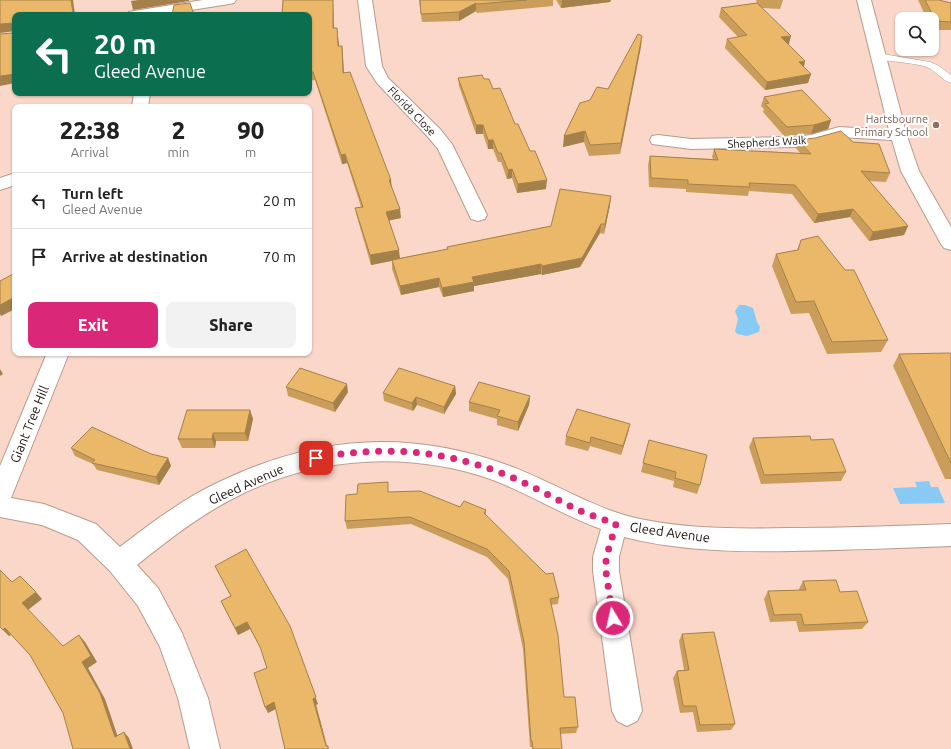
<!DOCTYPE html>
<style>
:root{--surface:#fff;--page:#f2f2f2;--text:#222;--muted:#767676;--line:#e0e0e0;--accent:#db2777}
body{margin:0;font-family:Ubuntu,sans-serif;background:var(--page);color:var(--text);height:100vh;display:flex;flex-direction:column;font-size:15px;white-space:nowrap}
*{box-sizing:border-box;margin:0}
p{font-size:13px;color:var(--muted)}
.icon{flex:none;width:22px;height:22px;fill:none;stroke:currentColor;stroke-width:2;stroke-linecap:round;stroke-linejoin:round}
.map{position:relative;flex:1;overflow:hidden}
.drawer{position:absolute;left:12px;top:104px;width:300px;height:252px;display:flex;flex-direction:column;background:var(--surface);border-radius:8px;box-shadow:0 1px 3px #0004}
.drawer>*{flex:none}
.banner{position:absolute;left:12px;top:12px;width:300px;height:84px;border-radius:8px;box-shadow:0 1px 3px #0004;background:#0b6e4f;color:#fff;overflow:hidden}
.controls{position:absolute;left:895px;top:12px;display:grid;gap:8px}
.controls a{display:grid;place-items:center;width:44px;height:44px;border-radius:8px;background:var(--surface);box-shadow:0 1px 3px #0004;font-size:20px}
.pin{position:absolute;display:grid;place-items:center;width:34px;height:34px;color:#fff;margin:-17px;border-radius:8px;box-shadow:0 2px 6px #0006}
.me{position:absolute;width:44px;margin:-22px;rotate:351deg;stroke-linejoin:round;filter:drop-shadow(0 0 3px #0008)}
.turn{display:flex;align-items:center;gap:14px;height:84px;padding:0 16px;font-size:18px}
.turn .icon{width:52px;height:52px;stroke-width:2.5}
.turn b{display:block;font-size:28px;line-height:34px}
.eta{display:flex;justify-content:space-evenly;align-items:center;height:68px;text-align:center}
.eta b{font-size:24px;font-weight:800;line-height:28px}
.cta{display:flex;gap:8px;margin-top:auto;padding:8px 16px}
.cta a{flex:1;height:46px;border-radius:8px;background:var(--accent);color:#fff;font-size:16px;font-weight:800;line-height:46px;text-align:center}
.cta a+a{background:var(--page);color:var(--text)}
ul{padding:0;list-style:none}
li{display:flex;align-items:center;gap:12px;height:56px;padding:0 16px;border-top:1px solid var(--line)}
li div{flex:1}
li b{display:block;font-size:15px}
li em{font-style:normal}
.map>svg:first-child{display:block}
.water{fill:#87cbf5}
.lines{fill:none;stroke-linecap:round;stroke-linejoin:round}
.service-casing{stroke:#ba9a8c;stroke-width:1}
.minor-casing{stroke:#ba9a8c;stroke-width:2}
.service{fill:#fff;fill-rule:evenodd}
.minor{fill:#fff;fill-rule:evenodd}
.wall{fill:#ca9e5a}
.shaded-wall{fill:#a4814a}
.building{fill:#ebb869;stroke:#a4814a}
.route{stroke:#db2777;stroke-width:7;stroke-dasharray:0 12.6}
.education-dot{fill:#8d6e63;stroke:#fff;stroke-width:1.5}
.labels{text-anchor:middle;stroke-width:4;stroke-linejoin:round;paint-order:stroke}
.far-street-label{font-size:11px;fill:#1c100b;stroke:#fff}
.far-education-label{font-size:11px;fill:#785e54;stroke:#fff;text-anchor:end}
.street-label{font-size:13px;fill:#1c100b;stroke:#fff}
</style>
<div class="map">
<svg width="951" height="749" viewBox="0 0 951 749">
<rect width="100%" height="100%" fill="#fad7c9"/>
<path class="water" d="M739,305H745L753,308L757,322L760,327L759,332L747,336L737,334L735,331L738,319L735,311Z
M929,481L931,487H938L945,503L900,504L893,488L917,487L915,482Z"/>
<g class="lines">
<defs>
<path id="service" d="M877,53L930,62L939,66L951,75V83C941,80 935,69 924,66C908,62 890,62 874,58L873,56L874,54Z"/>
<path id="minor" d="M203,0H236L234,3L229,4L160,15H127L129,12L134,11Z
M358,0H372L382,66L388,78L440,129L452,144L487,215L485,219L478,221L471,219L438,149L428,137L377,83L366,66Z
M857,0H871L907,136L919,171L951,227V250L944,248L941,244L901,171L892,140L840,137L812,145L794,147L691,149L652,144L650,140L652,136L658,135L691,139L794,137L811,135L839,127L889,130Z
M134,93H150L148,107H132Z
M15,173V185L0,190V178Z
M47,353H69L11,498L44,504L96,524L120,547C151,523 183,499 219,482C315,436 407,429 507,465C554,482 596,511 645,520C692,529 741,529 789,528C843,528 897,526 951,524V546C898,548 846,550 793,551C736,552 679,551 624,537L619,557V571L642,711L637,721L627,726L617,721L612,711L593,571V557L601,529C564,516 530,494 493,480C409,450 314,456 234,498C199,516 168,540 137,565L158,588L182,633L208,698L220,749H190L178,698L160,647L138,606L110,571L78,540L42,525L0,517V466Z"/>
</defs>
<use href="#service" class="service-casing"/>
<use href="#minor" class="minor-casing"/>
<use href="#service" class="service"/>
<use href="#minor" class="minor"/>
</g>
<path class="wall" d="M283,0H333L334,28L338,36L339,46H342L344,73L392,188L401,218L389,220L400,258L447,249V247L551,226L610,205L604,234L600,233L580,267L542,275L541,274L474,286V291L443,297L439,287L401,295L392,269V261L371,265L357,217L355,208L361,207L347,163L342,164L315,80L310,81L309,76V15H282Z
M419,0H553V6L477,13L476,11L459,21L422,22Z
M556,0H611L610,2L561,8Z
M756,0H783L780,9L762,8L789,44H788L805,61L804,67L811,74L808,83L765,90L725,48L727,39L738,37L719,17L721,8L757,3Z
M918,0H939L951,3V30H933L932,29V19H927Z
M642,36L620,154L589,156L584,142L563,147L590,100L608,89Z
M458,78L484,79L493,89L515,124L546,189L517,193L512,178L507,179L501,162H498L493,149H488L483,134H476L459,86Z
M764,97L831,120L828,129L811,134L784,136L763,112L764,109L761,106Z
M798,140L853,142L890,173L886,182L869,181L908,226L904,235L869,241L850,217L814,223L792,194L749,191L748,196L686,192V189L649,187L648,165L650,156L713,159L712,157L714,149L800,153L796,148Z
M801,240L888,340L881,352L827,354L809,313L791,314L772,266L776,254L797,250Z
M899,354L951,355V479H945L893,366Z
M455,386L456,394L444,414L417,405L413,411L384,401L383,393Z
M286,387L348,392L335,412L288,396Z
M530,396L529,405L518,431L497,425V419L469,411V402Z
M250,410L253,419L248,441H216L215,448H182L178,439Z
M630,424L621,455L590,446L588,451L565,445L566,436Z
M753,438L811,440L846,472L841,481L761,484L749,447Z
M649,440L700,485L697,494L673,487L674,481L641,472Z
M71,448L151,454L168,458L171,466L159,485L97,470L93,464L75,456Z
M389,492L460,507L486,510V515L559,597L558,604L551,605L564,697L578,727L576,733L560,734L562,749H532V747H530L523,649L508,579L487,557L411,524L347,529L345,521L357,494Z
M215,566L318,704L316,705L327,746H328L329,749H285L276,709L268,713L267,668L261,649L250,629L238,635L221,601L231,596Z
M803,581L840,592L868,622L862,629L799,632L796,621L770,622L764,599L768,591L799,590V589Z
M682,634L735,724L731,730L697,732L693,712L680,713L673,678L677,671L684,670L679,641Z"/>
<path class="shaded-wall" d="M71,0H73L75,15H58Z
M138,0H189V1L133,10L131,1Z
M333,0L334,36L333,28Z
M562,0H611L610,2L561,8Z
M476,3V11L459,21V12Z
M13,23L15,31L0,33V24Z
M337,28L338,36L339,55L338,46Z
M642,36L641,47L620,154L621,143Z
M791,36L789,44L778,46L781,37Z
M342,46L343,55L344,82L343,73Z
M805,61L803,70L799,62Z
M15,74V83L0,86V76Z
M811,74L808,83L765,90L767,82Z
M831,120L828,129L811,134L814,125Z
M476,125H483V134H476Z
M585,131L584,142L563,147L564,136Z
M488,140H493V149H488Z
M345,154L347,163L342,164L341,155Z
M512,169V178L507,179L508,170Z
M389,180H391L392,189Z
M547,180L546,189L517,193L518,184Z
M611,196L610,205L604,234L605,224Z
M400,209L401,218L387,221L386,212Z
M853,209L850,217L814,223L818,214Z
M601,224L600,233L580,267L542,275V266Z
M908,226L904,235L869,241L873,232Z
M399,250L400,259L371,265L370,255Z
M541,264V274L474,286V291L443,297L442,288L472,277Z
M439,278V287L401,295L400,286Z
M15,297V309L1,316L0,314V305Z
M0,369L3,374L0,376Z
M347,384L348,392L335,412L333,403Z
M455,386L456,394L444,414V407Z
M530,396L529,405L518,431V422Z
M416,397L417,405L413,411L412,403Z
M250,410L253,419L248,441L245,433Z
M630,424L628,433L621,455L623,446Z
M213,433L216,441L215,448L212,439Z
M168,458L171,466L159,485L156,477Z
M36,592L42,599L28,610L22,603Z
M247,622L250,629L238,635L235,628Z
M290,626L318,704L316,705L328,749Z
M5,628L11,635L9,636L3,630Z
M79,635L85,642L97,662L88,668L105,699L120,743L115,737L82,662Z
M274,702L277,708L268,713L265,707Z
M124,732L129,738L133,749H130Z"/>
<path class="building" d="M0,0H71L73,13L58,15H15V74L0,76V34L13,33V23L0,24Z
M283,0H333V28H337L338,46H342L343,73L350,72L391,180H389L400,209L386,212L399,250L370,255L355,208L363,207L345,154L341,155L313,72H309V15H282Z
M420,0H527L477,4L476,3L459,12L421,14Z
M925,0H939L951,3V22L936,21Z
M190,3L194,15H172L174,5Z
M757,3L791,36L781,37L805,61L799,62L811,74L767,82L727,39L747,35L721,8Z
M638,34L642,36L621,143L590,145L585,131L564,136L580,103L590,100L597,87L608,89Z
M482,75L484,79H489L493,89L500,88L515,124H518L530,151H535L547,180L518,184L512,169L508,170L501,153H498L493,140H488L483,125H476L458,78Z
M802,90L831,120L814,125L787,127L765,104L769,103L764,97Z
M841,131L853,142L879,144L890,173L861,171L908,226L873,232L853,209L818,214L795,185L749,183L750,187L688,184V180L651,178L650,156L718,160L714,149L811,154L798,140L815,138Z
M560,189L611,196L605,224H601L582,258L542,266L541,264L472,277L474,282L442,288L439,278L400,286L392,260L448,249L447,247L551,226Z
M818,236L845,270H854L888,340L832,342L814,301L796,302L776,254L798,250L801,240Z
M15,273V297L0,305V281Z
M950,353L951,355V463L899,354Z
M300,368L347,384L333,403L286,387Z
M399,368L455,386L444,407L416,397L412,403L383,393Z
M479,382L530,396L518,422L497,416L500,410L469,402Z
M577,409L630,424L623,446L591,437L590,443L566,436Z
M187,410H250L245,433H213L212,439H178Z
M92,427L151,454L168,458L156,477L92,463L95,460L71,448Z
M810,436L811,440L833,439L846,472L764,475L753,438Z
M649,440L707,455L700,485L675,478L676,472L643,463Z
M388,482V492L420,491L460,507L464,501L486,510L484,513L546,574L553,573L559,597L550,599L558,635L564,697H575L578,727L560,728L562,749H533L532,741H531L524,642L509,571L487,549L410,517L345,521L346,495L357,494L358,484Z
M246,549L290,626L316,697L313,699L326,746H328V749H285L274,702L265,707L254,673L267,668L260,647L247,622L235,628L221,601L231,596L215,566Z
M0,570L12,582L20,576L36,592L22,603L63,646L79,635L91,656L82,662L100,693L115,737L124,732L130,749H73L63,713L30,655L5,628L3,630L0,627Z
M836,580L840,592L857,591L868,622L804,625L801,614L774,615L768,591L806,590L803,581Z
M714,632L735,724L700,725L696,706H683L677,671L689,670L682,634Z"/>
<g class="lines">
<path class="route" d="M316,458C381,446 440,449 501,473C528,483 553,498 578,510C590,515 603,519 616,524L606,558V572L613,618"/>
</g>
<circle class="education-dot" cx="936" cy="125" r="4"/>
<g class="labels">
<g class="far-street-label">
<text transform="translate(412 111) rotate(46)" y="4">Florida Close</text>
<text transform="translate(767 142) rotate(-3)" y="4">Shepherds Walk</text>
</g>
<g class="far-education-label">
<text x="928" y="123">Hartsbourne<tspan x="928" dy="13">Primary School</tspan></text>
</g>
<g class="street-label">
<text transform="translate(29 424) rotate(-68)" y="5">Giant Tree Hill</text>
<text transform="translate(246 484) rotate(-24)" y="5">Gleed Avenue</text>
<text transform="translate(670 532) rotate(8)" y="5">Gleed Avenue</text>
</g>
</g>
</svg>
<div class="controls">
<a><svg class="icon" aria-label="search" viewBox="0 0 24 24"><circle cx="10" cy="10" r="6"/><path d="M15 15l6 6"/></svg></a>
</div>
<div class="pin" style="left:316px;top:458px;background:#d93025"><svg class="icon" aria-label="arrive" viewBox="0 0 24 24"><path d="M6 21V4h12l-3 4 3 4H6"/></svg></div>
<svg class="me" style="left:613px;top:618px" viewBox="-20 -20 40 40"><circle r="17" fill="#db2777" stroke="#fff" stroke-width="3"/><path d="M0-11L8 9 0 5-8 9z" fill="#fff"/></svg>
<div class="banner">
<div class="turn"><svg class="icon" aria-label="left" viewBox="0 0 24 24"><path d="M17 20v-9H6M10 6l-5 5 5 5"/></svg><div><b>20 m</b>Gleed Avenue</div></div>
</div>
<section class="drawer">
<div class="eta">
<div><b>22:38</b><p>Arrival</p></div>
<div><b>2</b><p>min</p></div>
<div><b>90</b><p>m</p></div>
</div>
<ul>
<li><svg class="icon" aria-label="left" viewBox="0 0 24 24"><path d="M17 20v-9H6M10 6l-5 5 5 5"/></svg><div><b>Turn left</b><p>Gleed Avenue</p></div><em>20 m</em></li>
<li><svg class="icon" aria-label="arrive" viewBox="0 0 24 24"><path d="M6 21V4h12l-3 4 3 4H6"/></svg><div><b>Arrive at destination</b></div><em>70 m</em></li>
</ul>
<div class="cta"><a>Exit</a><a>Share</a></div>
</section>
</div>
